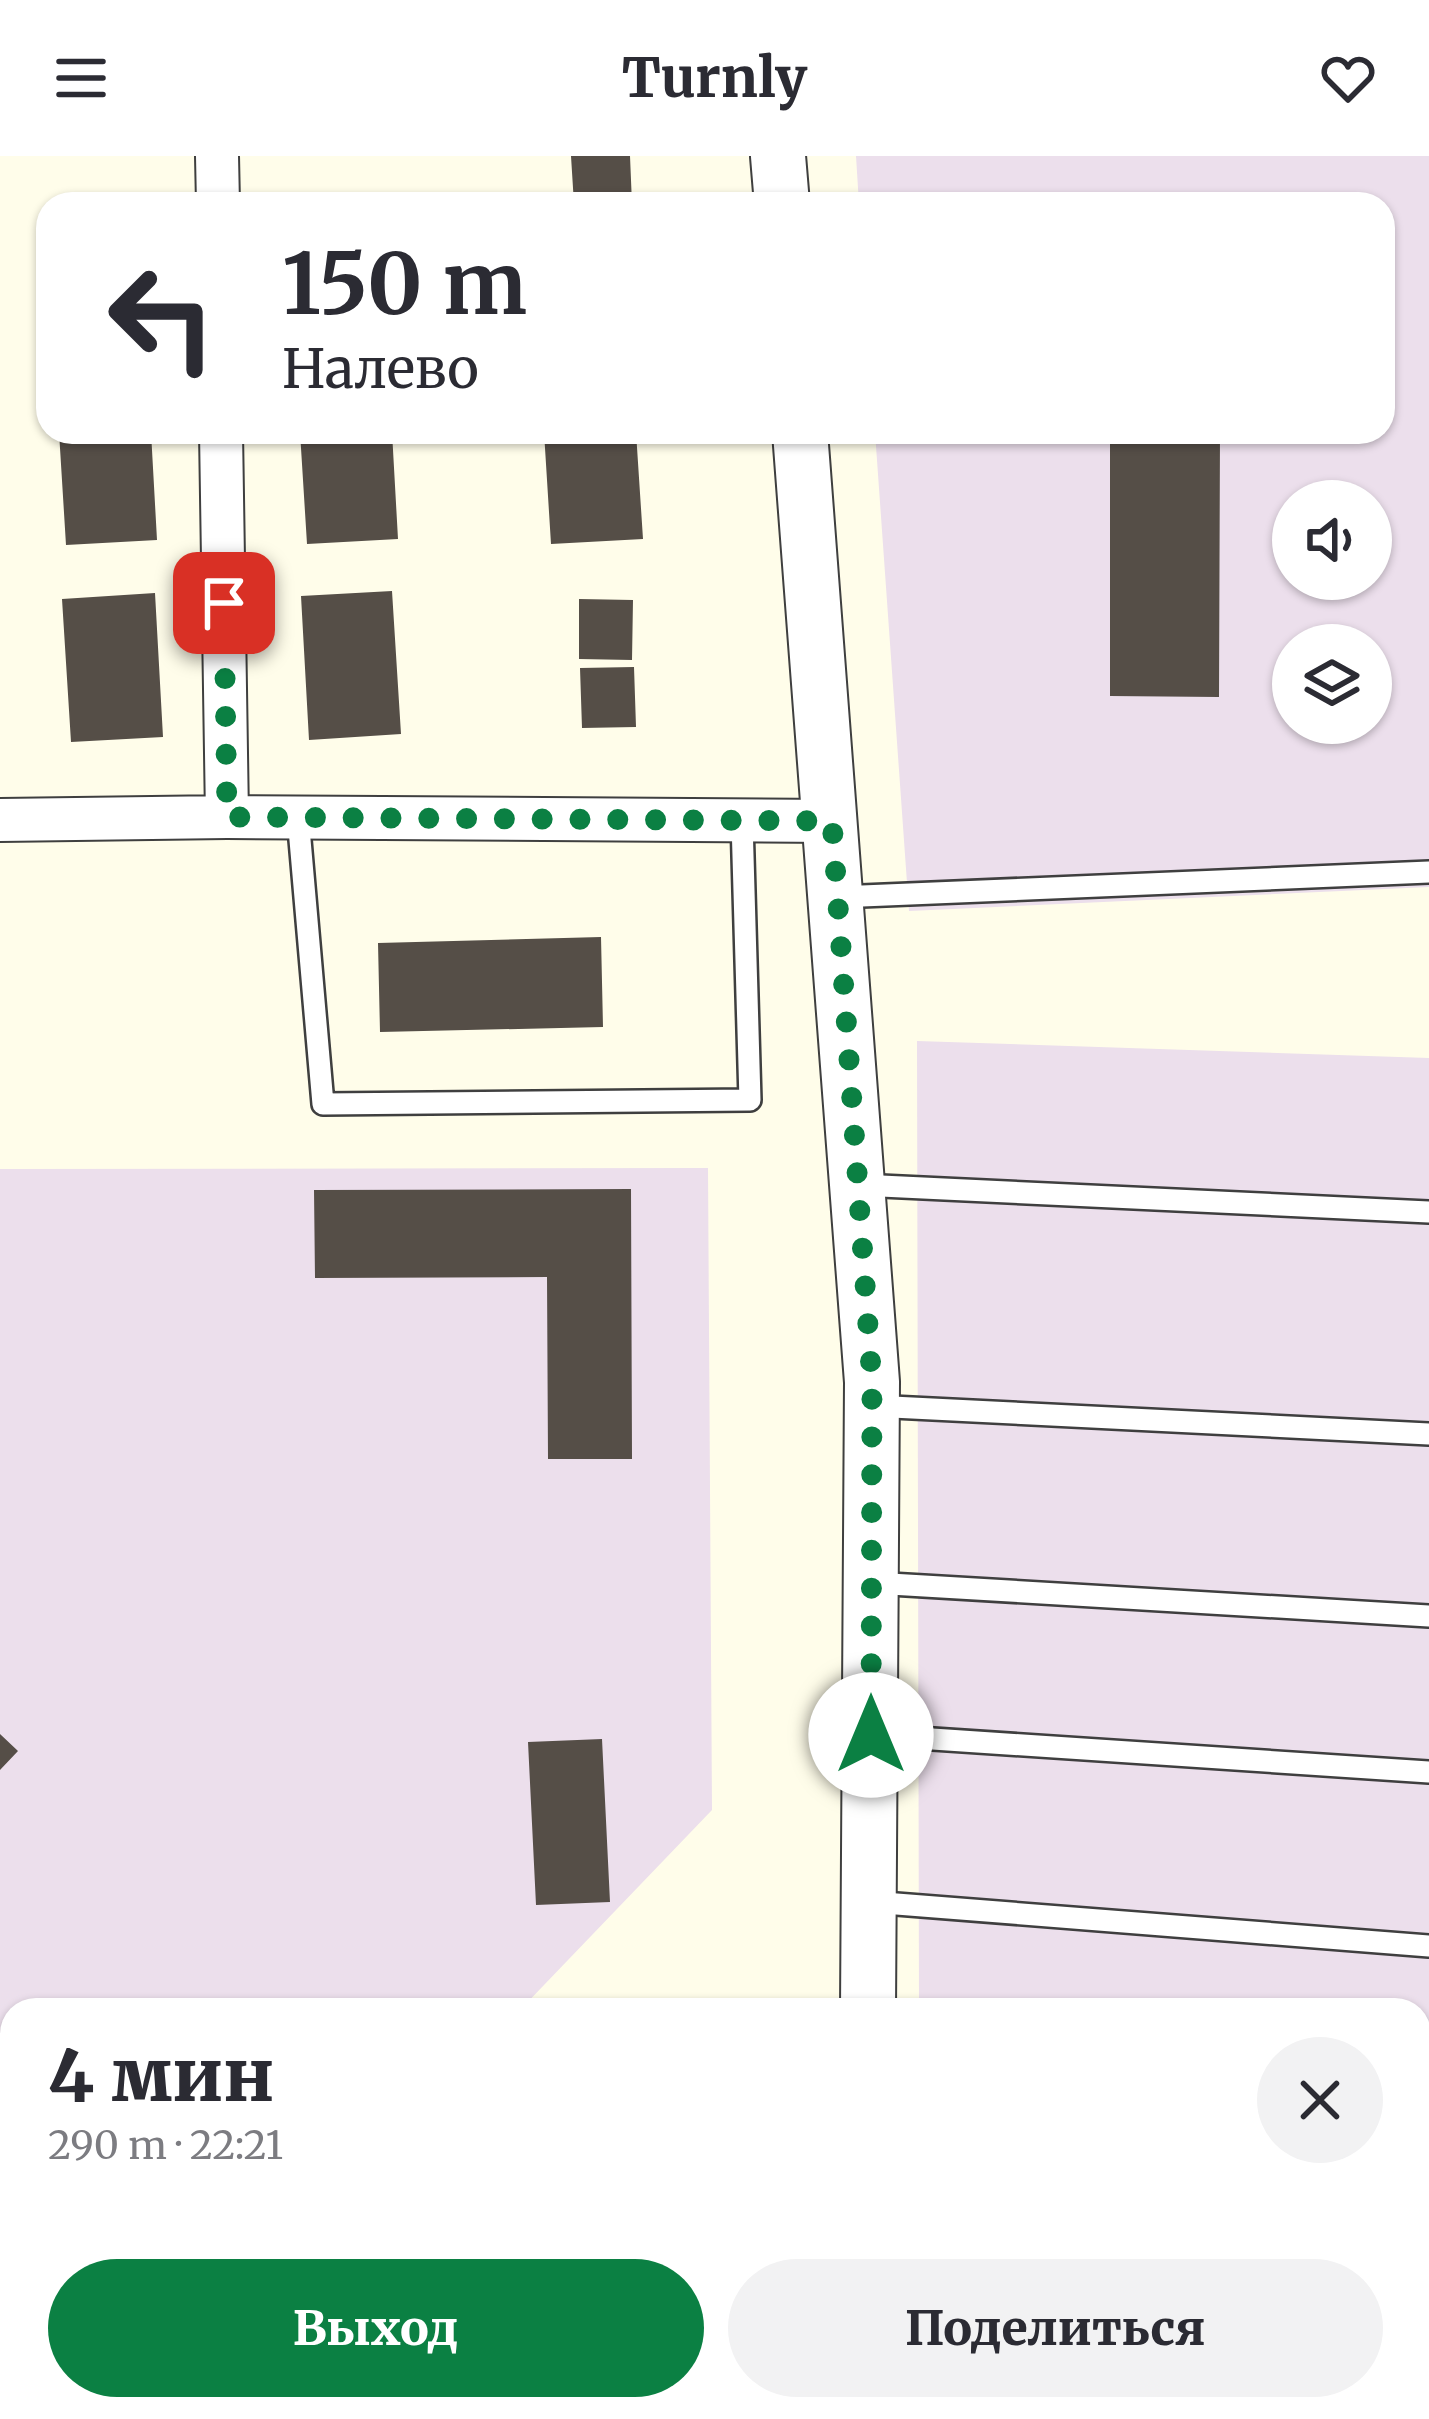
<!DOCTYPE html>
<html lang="ru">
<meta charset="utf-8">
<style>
:root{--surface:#fff;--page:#f2f2f3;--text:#2b2b33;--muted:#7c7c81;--accent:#0b8043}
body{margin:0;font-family:Merriweather,serif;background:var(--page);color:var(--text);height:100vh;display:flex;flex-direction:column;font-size:45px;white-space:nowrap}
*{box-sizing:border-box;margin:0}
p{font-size:39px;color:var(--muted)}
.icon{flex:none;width:66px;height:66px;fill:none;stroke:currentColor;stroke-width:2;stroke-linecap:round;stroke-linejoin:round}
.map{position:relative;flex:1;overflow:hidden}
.side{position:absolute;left:0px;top:1842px;width:1431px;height:423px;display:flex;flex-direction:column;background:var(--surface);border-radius:36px 36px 0 0;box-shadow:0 3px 9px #0004}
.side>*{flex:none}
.top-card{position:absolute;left:36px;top:36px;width:1359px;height:252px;border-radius:36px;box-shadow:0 3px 9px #0004;background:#fff;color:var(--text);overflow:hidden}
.controls{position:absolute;left:1272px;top:324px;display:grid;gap:24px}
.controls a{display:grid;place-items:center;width:120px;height:120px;border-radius:50%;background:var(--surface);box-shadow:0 3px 9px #0004;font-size:60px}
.pin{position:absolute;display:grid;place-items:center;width:102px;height:102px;color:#fff;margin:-51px;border-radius:24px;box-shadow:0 6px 18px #0006}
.me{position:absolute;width:132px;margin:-66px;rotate:0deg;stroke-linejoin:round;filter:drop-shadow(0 0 9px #0008)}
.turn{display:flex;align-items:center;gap:42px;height:252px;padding:0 48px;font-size:54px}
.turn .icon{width:156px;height:156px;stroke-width:2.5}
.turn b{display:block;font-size:84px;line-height:102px}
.round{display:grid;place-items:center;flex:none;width:126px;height:126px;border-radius:63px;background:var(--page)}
.summary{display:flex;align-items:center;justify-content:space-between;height:204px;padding:0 48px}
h1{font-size:72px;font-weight:800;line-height:90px}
.primary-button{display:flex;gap:24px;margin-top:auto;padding:24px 48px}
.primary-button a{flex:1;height:138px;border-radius:72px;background:var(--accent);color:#fff;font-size:48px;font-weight:800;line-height:138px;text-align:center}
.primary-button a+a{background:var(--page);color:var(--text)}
header{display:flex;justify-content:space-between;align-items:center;height:156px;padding:0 48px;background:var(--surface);font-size:54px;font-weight:800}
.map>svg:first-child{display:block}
.industrial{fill:#ecdfec;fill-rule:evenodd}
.building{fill:#554e47}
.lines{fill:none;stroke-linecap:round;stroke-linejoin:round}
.service-casing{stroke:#3f3f3f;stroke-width:26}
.minor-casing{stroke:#3f3f3f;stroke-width:46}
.tertiary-casing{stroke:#3f3f3f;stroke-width:58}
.service{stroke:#fff;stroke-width:21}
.minor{stroke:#fff;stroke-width:42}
.tertiary{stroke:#fff;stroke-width:54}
.route{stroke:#0b8043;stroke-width:21;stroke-dasharray:0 37.8}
</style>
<header><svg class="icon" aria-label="menu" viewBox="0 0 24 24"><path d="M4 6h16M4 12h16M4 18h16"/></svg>Turnly<svg class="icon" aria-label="heart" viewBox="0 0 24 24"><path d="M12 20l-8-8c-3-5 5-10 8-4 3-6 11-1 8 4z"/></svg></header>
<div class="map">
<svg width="1429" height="2263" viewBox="0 0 1429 2263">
<rect width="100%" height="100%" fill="#fffdea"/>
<path class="industrial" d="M856,0H1429V731L909,755L875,276H1383V48H859ZM1293,345H1371V423H1293ZM1293,489H1371V567H1293Z
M917,885L1429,902V1938H1419V1854H919Z
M708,1012L712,1654L520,1854H12V2253H137L128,2263H0V1013Z"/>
<path class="building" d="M571,0H630L632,48H574Z
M384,40V48H303V44Z
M137,42V48H103V44Z
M59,276H151L157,384L66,389Z
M300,276H392L398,383L307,388Z
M544,276H636L643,383L551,388Z
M1110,276H1220L1219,541L1110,540Z
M392,435L401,578L309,584L301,440Z
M155,437L163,581L71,586L62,443Z
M579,443L633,444L632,504L579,503Z
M634,511L636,571L582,572L580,512Z
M601,781L603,871L380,876L378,787Z
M631,1033L632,1303H548L547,1121L315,1122L314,1034Z
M0,1578L18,1595L0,1614Z
M602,1583L610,1746L536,1749L528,1586Z"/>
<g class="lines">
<defs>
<path id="service" d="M298,661L323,948L750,944L742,665
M838,741L1429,716
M860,1029L1429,1056
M872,1250L1429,1278
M873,1427L1429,1460
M873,1579L1429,1616
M871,1746L1429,1790"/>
<path id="minor" d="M217,0L218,48
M221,276L227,661
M0,664L227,661L832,665"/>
<path id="tertiary" d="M778,0L782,48
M800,276L872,1226L868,1854
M814,2263L816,2253"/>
</defs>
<use href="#service" class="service-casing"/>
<use href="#minor" class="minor-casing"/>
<use href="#tertiary" class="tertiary-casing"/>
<use href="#service" class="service"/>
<use href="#minor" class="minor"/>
<use href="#tertiary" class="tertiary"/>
</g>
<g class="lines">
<path class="route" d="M224,447L227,661L832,665L872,1226L871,1579"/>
</g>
</svg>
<div class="controls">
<a><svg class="icon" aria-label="sound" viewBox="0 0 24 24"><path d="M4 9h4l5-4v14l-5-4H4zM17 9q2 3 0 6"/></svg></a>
<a><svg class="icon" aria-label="layers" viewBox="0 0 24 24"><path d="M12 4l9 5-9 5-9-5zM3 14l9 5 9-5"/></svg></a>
</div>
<div class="pin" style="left:224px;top:447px;background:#d93025"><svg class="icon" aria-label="arrive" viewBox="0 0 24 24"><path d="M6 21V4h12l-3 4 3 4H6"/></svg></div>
<svg class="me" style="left:871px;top:1579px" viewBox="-20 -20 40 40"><circle r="19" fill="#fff"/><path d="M0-13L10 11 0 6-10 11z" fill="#0b8043"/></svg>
<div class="top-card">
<div class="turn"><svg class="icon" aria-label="left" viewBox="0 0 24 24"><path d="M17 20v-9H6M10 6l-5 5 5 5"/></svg><div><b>150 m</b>Налево</div></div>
</div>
<section class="side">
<div class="summary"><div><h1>4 мин</h1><p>290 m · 22:21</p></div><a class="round"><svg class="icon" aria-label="close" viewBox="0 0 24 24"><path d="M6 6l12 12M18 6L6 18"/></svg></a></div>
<div class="primary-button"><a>Выход</a><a>Поделиться</a></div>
</section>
</div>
